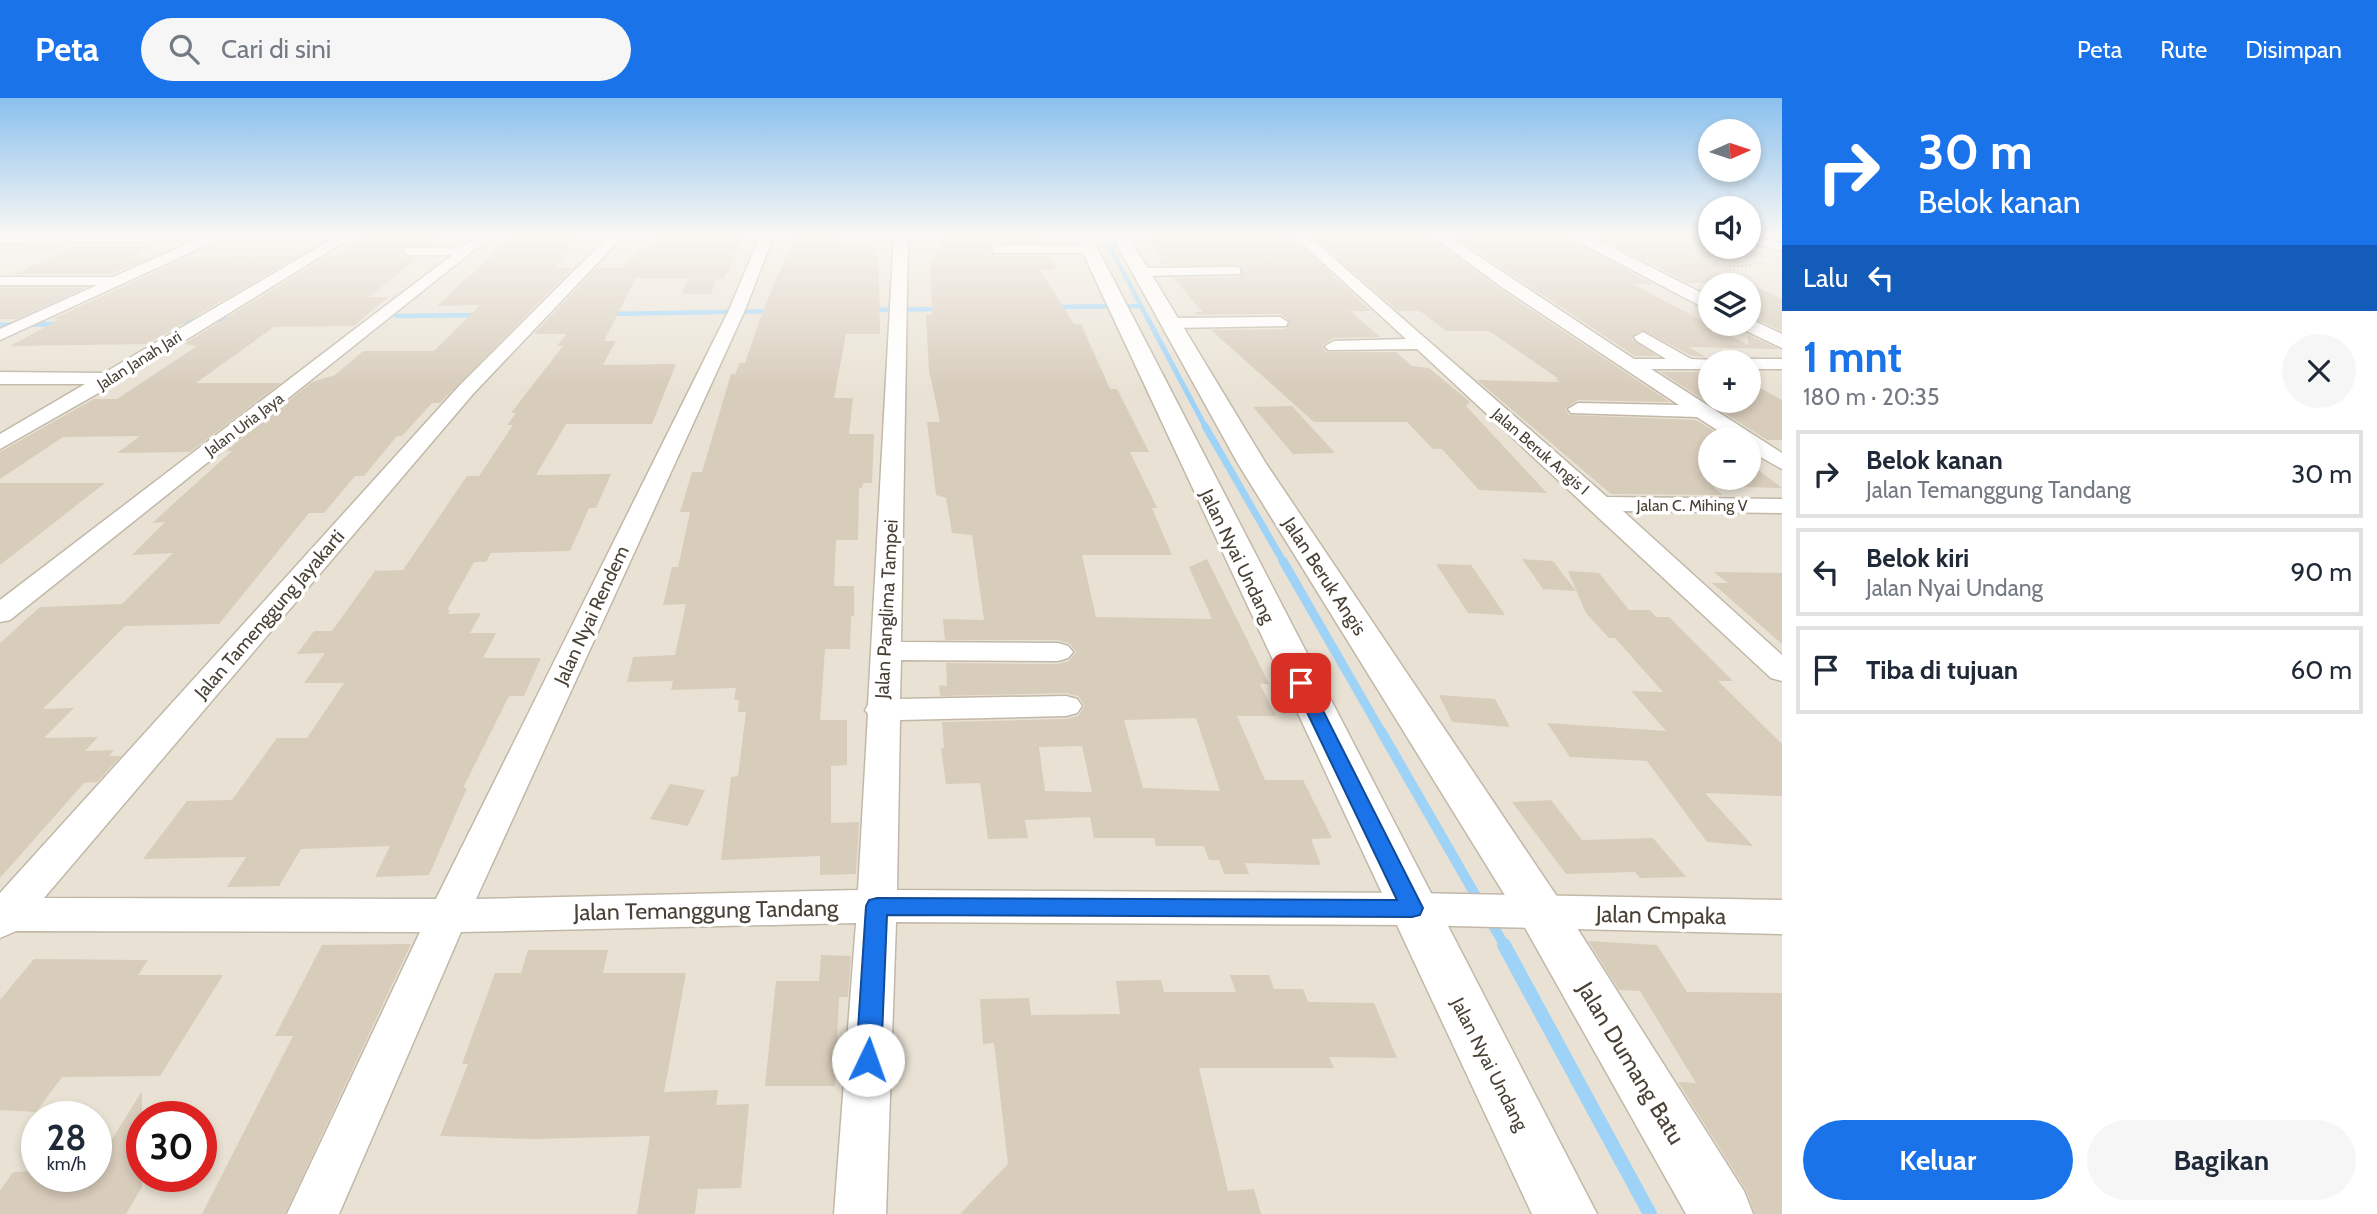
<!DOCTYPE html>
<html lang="id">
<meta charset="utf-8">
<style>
:root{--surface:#fff;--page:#f6f6f7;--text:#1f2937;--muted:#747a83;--line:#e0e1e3;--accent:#1a73e8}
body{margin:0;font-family:Cabin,sans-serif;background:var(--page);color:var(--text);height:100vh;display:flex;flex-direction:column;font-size:26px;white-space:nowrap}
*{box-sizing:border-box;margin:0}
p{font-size:23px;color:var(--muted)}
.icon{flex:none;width:38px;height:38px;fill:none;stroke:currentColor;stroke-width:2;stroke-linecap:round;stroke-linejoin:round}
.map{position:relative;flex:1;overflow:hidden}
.drawer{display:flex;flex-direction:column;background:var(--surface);width:595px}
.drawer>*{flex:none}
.banner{background:#1a73e8;color:#fff;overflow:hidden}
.needle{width:46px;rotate:87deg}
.tools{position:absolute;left:1698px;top:21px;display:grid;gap:14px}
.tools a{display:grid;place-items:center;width:63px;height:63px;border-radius:50%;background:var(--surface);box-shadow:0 4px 10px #0003;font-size:35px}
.speed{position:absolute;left:21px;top:1003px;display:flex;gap:14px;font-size:35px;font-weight:700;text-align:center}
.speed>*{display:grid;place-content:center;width:91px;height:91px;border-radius:50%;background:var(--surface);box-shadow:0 4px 10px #0003;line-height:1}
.speed small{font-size:18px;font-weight:400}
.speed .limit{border:10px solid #d22;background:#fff;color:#111}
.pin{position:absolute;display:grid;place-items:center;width:60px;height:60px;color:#fff;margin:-30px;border-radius:14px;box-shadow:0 4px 10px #0006}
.me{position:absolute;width:77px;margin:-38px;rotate:3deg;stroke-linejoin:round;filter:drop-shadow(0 0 5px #0008)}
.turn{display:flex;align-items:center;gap:24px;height:147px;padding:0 21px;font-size:32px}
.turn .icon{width:91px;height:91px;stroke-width:2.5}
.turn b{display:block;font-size:49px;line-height:60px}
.then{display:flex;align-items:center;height:66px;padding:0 21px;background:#0003;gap:14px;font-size:26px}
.round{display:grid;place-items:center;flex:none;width:74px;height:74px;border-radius:37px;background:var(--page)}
.summary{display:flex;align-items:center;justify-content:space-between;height:119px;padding:0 21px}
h1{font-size:42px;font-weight:800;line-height:52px;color:var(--accent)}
.cta{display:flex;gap:14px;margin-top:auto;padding:14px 21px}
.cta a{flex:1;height:80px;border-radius:42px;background:var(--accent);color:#fff;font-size:28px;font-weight:800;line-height:80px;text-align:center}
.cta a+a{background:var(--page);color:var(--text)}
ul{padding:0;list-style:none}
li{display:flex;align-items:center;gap:21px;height:88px;margin:0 14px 10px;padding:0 7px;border:4px solid var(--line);border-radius:0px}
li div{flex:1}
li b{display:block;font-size:26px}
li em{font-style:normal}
header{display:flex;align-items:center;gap:42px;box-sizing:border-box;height:98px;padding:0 35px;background:var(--accent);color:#fff}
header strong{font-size:33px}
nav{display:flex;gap:38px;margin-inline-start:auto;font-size:24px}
.search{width:490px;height:63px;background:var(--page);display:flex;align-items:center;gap:18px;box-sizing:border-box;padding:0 24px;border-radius:38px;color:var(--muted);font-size:26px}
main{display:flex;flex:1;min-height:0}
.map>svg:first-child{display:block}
.residential{fill:#e9e2d4;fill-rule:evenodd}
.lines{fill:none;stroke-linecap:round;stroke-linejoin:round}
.stream-far5{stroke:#9ed3f7;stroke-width:4.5}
.stream-far4{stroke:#9ed3f7;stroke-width:5}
.stream-far3{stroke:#9ed3f7;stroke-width:7}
.stream-far2{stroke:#9ed3f7;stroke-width:9}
.stream-far1{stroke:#9ed3f7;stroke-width:10}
.stream{stroke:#9ed3f7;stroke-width:14}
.building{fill:#d8ccbb;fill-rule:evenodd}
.minor-casing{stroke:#c1b8a8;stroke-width:3}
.tertiary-casing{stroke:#c1b8a8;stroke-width:3}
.path{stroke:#c4b498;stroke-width:2;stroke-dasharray:2 2;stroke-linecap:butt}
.minor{fill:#fff;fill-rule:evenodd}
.tertiary{fill:#fff;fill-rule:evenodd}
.route{fill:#1a73e8;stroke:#114b97;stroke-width:2}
.labels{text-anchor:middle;stroke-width:7;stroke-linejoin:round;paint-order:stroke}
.far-street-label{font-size:16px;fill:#494135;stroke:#fff}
.street-label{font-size:19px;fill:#494135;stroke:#fff}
.near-street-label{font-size:23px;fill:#494135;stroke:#fff}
</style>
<header>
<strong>Peta</strong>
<div class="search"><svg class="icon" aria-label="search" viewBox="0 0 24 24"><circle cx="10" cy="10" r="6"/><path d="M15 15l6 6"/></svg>Cari di sini</div>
<nav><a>Peta</a><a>Rute</a><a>Disimpan</a></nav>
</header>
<main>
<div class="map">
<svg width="1782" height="1116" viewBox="0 0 1782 1116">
<rect width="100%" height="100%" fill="#f5f0e7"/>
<path class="residential" d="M0,136H1710V149H1748V136H1782V1116H0ZM1710,187H1748V226H1710ZM1710,264H1748V303H1710ZM1710,341H1748V380H1710ZM37,1018H96V1078H37ZM142,1018H201V1078H142Z"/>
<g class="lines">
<path class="stream-far5" d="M1103,136L1149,223
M1052,209L1141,208
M870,212L944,211
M608,216L772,213
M396,218L482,217
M190,223L233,221"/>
<path class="stream-far4" d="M1148,221L1206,330
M177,223L233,221
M0,227L61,226"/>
<path class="stream-far3" d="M1205,328L1284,465"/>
<path class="stream-far2" d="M1283,463L1382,635"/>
<path class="stream-far1" d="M1381,633L1480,805
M1489,821L1505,848"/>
<path class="stream" d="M1504,847L1650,1116"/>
</g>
<path class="building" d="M514,136L581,138L554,170H573L440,305H432L402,338H397L364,378H355L324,415H309L219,526L125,528L43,611L74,610L44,640L98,639L85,653L114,652L109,658H121L97,684L84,685L0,780V545L40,509L122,506L173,455L132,457L165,424L152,425L232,353H226L312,284L335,277L363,253H434L480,207L437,208Z
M796,136H839L837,146L876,149L879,178L880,236H846L834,300H853L849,336H874L872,385H863L862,390H859L858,442H836L834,488H854V518H851L850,551H825L820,622H847V667L831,668V725L859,724L856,776L820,777V758L721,762L731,679L738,678L746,614H738L739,603L734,601L736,590L671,592L673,583L627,584L633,559L675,557L686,506L663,507L672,469H678L690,414H680L692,374H702L731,276H735L740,265H745L764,210Z
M953,136L1039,139L1042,145L992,146L990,155L993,158H1049L1056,171H1039L1074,226H1081L1110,291H1117L1149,354H1130L1157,410H1152L1172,457H1082L1096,519L1212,521L1189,469L1207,461L1269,586H1260L1276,618H1237L1265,682H1303L1332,740L1311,741L1321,767L1245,765L1249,776H1224L1219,762H1209L1204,748H1156L1154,740H1094L1090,719L1025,722L1028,740L988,741L980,685L946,686L941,650H944L942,624L1066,621L1078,618L1085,608L1078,598L1066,595L940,598L939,587L947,588L946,565L1058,566L1069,563L1076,554L1070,546L1058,542H945L943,521L984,522L972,437L952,435L946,400L936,397L927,324H940L929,272L926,217H932L930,161H935V154H941L939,139H953ZM1196,620L1220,693L1143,690L1124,622ZM1082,648L1092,694L1045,693L1039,649Z
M1147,136H1289L1371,213H1350L1380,239L1334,240L1322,247L1326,254H1396L1412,268L1429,270L1470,304L1466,308L1547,395L1479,392L1442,351H1433L1407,324H1314L1211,232L1286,231L1289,222L1280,216L1197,217L1194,214H1203L1173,180L1240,179L1242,168L1162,167L1158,162H1163Z
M1310,136H1427L1501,192L1670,304L1578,302L1565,311L1569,317L1696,322L1727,341H1710V380H1748V364L1782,390L1712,388L1723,397L1611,396L1477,282L1559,284L1555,281H1559L1489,233H1446L1420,213H1398Z
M1450,136H1562L1652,186H1632L1748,247V237L1779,251L1689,249L1706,259L1692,258L1642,232L1632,241L1657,258H1635Z
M1591,136L1710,137V149H1744L1771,159L1705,160L1737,173L1721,174L1744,184L1688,185Z
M745,137L724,181H715L711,196H682L688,181L636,180L604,243H616L603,267L676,266L652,326H566L536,377L611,376L596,410H589L570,453L491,455L486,464H474L447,512H450L448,516L481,515L470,535H496L483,560H541L524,598H509L463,690H467L429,777L375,779L390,748L301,751L279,788L227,789L246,759L143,761L187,703L232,702L277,640H307L344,585H304L325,555L297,556L314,533H332L375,473L403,472L467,378H479L513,327H507L516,315H511L563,248H557L566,236H534L596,170H624L638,151H648L656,140L663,138Z
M443,138L433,147L403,148V158L417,160L369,199H388L354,228L274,229L196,285H281L190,354L117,355L140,338L63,339L0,381V354L94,301H117L197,248L184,246L327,158H334L362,139Z
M150,148L133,159H151L112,176H15L76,149Z
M238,158H299L148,246L10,248L60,221H53L187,159Z
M1748,185L1782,201V233L1748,218Z
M0,190H85L17,221H0Z
M1660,274H1710V303H1748V283L1782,302V342H1767Z
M1292,308L1335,355L1293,356L1253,309Z
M0,385H105L0,467Z
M1522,461L1553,463L1576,493L1543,491Z
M1436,466L1471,467L1505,517L1468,515Z
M1568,473L1599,475L1629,512H1650L1656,519H1669L1733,583H1718L1782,646V698L1705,695L1753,748L1707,744L1647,663L1570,659L1547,625L1666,633L1631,593L1663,594L1615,540H1609L1586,515Z
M1714,474L1782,475V546L1712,485H1728Z
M1439,597L1495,601L1510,629L1452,624Z
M670,686L705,692L688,728L650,721Z
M1551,702L1582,742L1653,740L1686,779L1640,780L1635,774L1566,776L1512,704Z
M1588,843L1657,847L1687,894L1782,895V1116H1755L1746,1092L1678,984L1696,985L1640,893L1619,892Z
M411,846L285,1116H202L293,938H275L322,847Z
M528,852H608L603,875H686L664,994L718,992L716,1007L749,1006L741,1090L698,1091L695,1116H637L650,1038L534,1041L440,1038L468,966H462L495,875H521Z
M821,857L851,858L848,899H839L835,988H765L776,883H819Z
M34,861L148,862L138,877H223L160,978L62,979L36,1014L0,1012V902Z
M1230,877H1269L1274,891H1303L1308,904L1374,905L1397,960L1329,959L1334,970H1199L1228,1093L1254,1091L1261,1116H960L1008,1066L994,945L983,946L980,901L1029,900L1031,917L1120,916L1116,883L1161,882L1164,894H1236Z
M142,993V1089L126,1116H0V1093L13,1074L37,1073V1078H96V1067Z"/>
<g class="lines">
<defs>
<path id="minor" d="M225,136L224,139L0,242V231L97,187H0V179H113L193,143L0,145V137Z
M341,136H357L116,285L0,351V336L85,286H0V274L104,275Z
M480,136H494L10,522L0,524V502L452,157H410L405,156V150L463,149Z
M611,136H625L473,296L44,800L436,801L729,212L761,136H774L745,212L476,801L858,792L868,616L865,612L868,607L894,136H908L901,544L1058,545L1068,548L1073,554L1068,560L1058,563L901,562L900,601L1066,598L1077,601L1082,608L1077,615L1066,618L900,622L897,792L1412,795L1782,802V836L1412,827L896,824L886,1116H834L856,825L461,834L339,1116H287L420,834L16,833L0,840V795L459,288Z
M1292,136H1306L1607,399L1782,401V415L1623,413L1782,557V583L1771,580L1417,251L1328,252L1325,248L1334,243L1406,241Z
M1430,136H1445L1634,261H1666L1637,243L1634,239L1643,234L1691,261L1716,262L1718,264H1710V271H1651L1782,355V371L1748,352V341H1731L1697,319L1571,315L1568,311L1578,305L1679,307L1503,190Z
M1748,136L1782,145V153L1748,143Z
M998,148L1090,147L1097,151L1090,155H993V149Z
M1235,169L1240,170V176L1141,178L1134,174L1141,170Z
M1280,219L1288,224L1286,228L1171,230L1163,225L1171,220Z
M1748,261H1782V271H1748V264H1740Z"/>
<path id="tertiary" d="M1074,136H1090L1597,1116H1532Z
M1111,136H1127L1265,364L1558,800L1744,1093L1753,1116H1686L1524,828L1237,364Z
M1564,136H1585L1710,199V213Z
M1748,220L1782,236V250L1740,230L1737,226H1748Z"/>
</defs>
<use href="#minor" class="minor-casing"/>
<use href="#tertiary" class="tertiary-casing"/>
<path class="path" d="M1681,168H1747L1763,164"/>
<use href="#minor" class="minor"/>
<use href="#tertiary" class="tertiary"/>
</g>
<linearGradient id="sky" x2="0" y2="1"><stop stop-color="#8ac0ee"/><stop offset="0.47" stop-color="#faf8f4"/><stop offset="1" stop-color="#faf8f4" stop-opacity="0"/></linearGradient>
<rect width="1782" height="292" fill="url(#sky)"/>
<path class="route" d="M1301,580L1309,585L1423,810L1420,817L1412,819L887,817L881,962L877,970L868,974L860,970L856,962L866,808L869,802L877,800L1397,802L1293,585Z"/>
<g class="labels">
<g class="far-street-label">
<text transform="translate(139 262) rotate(-32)" y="6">Jalan Janah Jari</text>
<text transform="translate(244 326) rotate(-37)" y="6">Jalan Uria Jaya</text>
<text transform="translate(1541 353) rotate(41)" y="6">Jalan Beruk Angis I</text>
<text x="1692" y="413">Jalan C. Mihing V</text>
</g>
<g class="street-label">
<text transform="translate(1238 458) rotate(64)" y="7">Jalan Nyai Undang</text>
<text transform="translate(1325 478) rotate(57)" y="7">Jalan Beruk Angis</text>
<text transform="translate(886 511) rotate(-87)" y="7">Jalan Panglima Tampei</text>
<text transform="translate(269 516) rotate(-49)" y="7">Jalan Tamenggung Jayakarti</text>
<text transform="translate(591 517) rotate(-65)" y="7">Jalan Nyai Rendem</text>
<text transform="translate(1490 966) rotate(63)" y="7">Jalan Nyai Undang</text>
</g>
<g class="near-street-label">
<text transform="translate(706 812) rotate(-1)" y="8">Jalan Temanggung Tandang</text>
<text transform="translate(1661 817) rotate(1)" y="8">Jalan Cmpaka</text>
<text transform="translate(1631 965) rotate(59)" y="8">Jalan Dumang Batu</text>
</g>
</g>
</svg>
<div class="tools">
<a><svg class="needle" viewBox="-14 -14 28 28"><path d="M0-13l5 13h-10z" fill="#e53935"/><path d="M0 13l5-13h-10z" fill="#747a83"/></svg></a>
<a><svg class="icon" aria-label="sound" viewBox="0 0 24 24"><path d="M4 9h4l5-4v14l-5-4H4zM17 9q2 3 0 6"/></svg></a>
<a><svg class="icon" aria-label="layers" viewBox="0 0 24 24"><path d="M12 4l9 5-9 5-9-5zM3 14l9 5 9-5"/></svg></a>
<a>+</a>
<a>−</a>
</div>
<div class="speed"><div>28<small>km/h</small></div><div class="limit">30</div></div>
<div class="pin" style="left:1301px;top:585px;background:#d93025"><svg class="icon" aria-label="arrive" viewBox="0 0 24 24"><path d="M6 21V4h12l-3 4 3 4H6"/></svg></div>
<svg class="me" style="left:868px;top:962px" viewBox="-20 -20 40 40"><circle r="19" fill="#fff"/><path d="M0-13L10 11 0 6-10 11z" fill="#1a73e8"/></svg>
</div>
<section class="drawer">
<div class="banner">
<div class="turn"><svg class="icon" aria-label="right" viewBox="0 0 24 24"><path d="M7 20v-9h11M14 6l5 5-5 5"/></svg><div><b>30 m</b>Belok kanan</div></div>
<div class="then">Lalu<svg class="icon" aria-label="left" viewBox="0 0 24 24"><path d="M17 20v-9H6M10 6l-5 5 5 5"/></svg></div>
</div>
<div class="summary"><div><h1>1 mnt</h1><p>180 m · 20:35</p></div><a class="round"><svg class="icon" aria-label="close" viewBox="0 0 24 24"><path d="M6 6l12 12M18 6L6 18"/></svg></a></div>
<ul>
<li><svg class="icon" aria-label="right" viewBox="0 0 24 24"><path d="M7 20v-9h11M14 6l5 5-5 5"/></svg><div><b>Belok kanan</b><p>Jalan Temanggung Tandang</p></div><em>30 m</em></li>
<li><svg class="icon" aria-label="left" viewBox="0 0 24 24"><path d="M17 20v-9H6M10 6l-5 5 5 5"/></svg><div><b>Belok kiri</b><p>Jalan Nyai Undang</p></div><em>90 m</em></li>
<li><svg class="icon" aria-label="arrive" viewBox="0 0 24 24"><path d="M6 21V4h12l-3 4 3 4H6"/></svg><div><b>Tiba di tujuan</b></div><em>60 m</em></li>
</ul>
<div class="cta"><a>Keluar</a><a>Bagikan</a></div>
</section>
</main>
